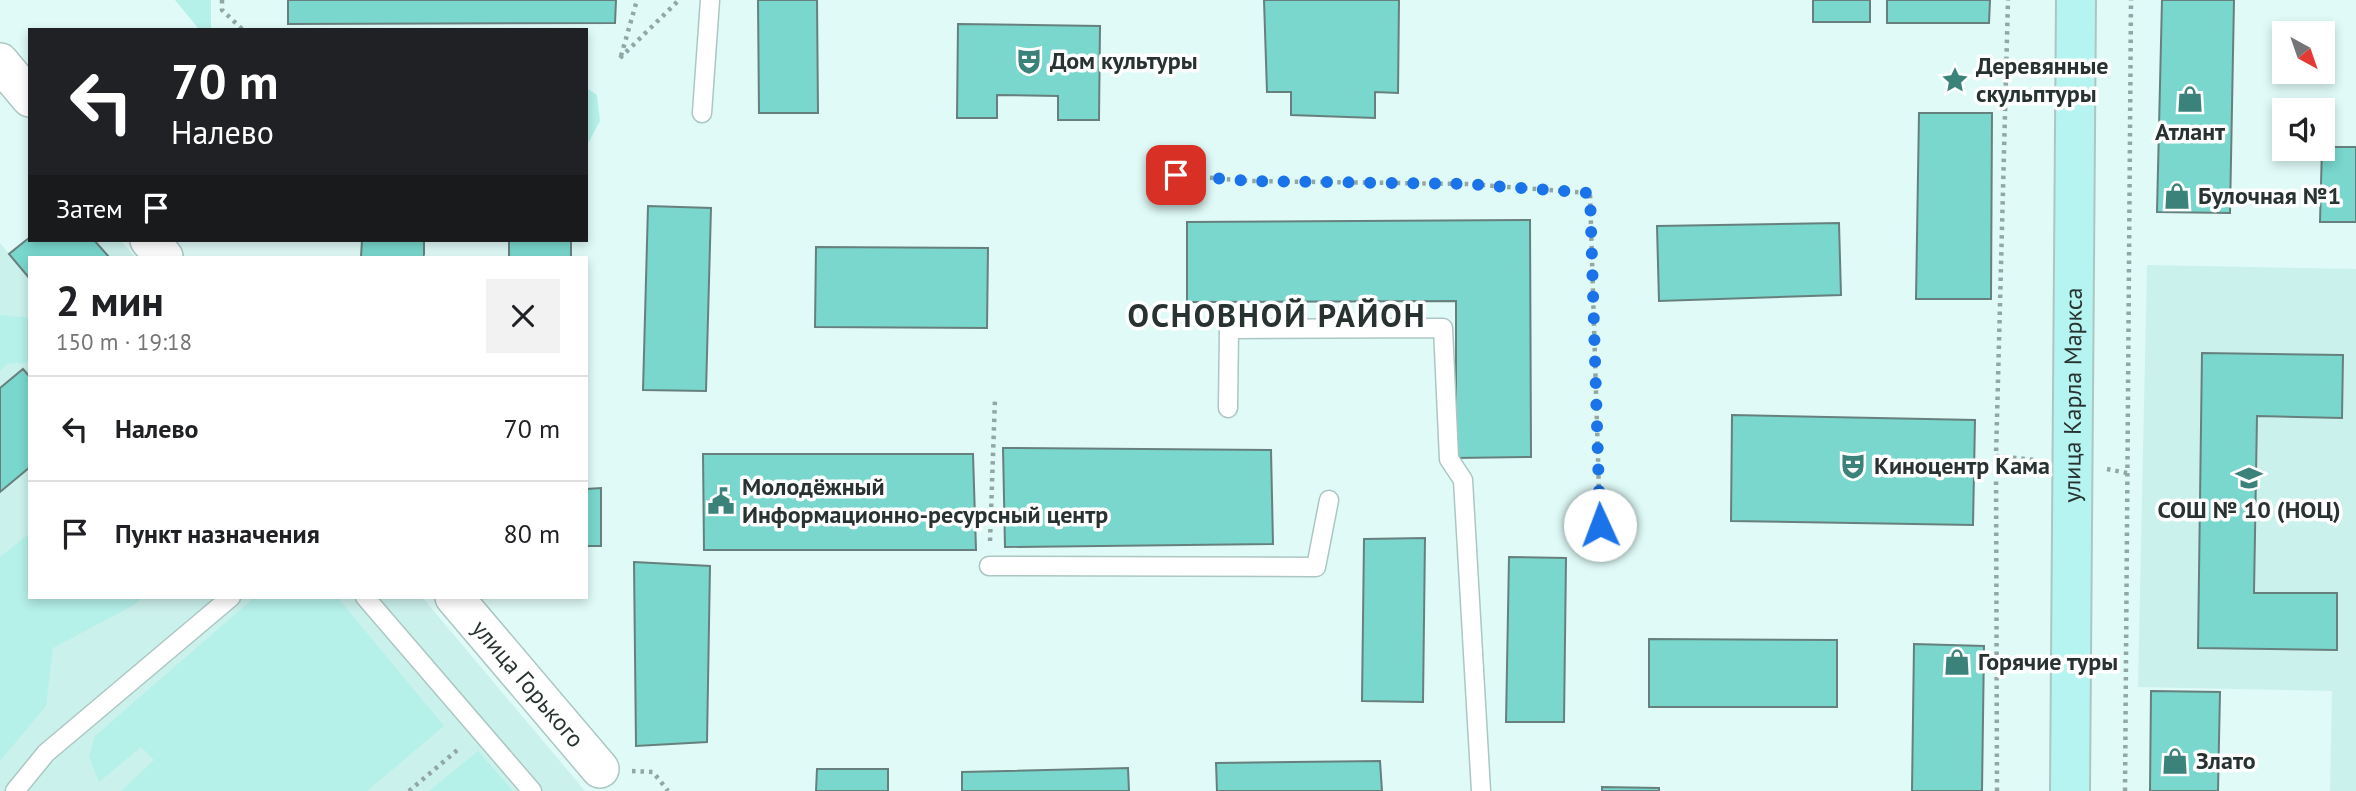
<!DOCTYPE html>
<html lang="ru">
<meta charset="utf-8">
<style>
:root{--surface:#fff;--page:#f2f2f2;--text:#202124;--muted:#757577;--line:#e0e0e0}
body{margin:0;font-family:"PT Sans",sans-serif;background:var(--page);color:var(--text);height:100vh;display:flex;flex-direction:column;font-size:26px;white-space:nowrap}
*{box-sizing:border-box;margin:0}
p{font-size:23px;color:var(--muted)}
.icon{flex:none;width:38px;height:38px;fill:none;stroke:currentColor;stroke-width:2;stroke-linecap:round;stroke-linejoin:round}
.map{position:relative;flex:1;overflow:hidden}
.details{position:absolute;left:28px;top:256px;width:560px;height:343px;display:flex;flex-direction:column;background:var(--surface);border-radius:0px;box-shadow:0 4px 10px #0003}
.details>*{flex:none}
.hud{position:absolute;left:28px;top:28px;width:560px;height:214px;border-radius:0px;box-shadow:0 4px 10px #0003;background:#202124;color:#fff;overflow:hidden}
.needle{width:46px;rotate:140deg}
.controls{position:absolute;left:2272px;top:21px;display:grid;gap:14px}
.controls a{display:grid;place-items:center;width:63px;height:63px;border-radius:0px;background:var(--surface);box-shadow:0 4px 10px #0003;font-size:35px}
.pin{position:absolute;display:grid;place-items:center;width:60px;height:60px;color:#fff;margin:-30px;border-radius:14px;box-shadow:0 4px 10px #0006}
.me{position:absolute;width:77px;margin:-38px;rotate:358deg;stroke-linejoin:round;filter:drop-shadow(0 0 5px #0008)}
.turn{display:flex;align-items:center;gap:24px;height:147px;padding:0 28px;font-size:32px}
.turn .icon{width:91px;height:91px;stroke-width:2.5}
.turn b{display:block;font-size:49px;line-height:60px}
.then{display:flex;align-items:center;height:66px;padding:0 28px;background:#0003;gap:14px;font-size:26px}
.round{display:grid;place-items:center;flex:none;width:74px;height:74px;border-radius:0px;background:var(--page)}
.overview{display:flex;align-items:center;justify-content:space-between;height:119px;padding:0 28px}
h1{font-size:42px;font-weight:700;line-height:52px}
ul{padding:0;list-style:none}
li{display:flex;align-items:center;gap:21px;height:105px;padding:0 28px;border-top:2px solid var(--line)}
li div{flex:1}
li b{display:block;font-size:26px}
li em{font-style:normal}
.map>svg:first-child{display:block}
.built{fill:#cbf1ec}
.green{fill:#b5f0e9}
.building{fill:#79d7cd;stroke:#67807d;stroke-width:2}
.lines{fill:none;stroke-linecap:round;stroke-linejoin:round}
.lane-casing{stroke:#acc7c3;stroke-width:21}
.street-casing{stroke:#acc7c3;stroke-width:40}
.secondary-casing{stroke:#acc7c3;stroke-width:42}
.path{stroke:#92a7a4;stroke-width:4.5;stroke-dasharray:3.5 5;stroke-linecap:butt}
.lane{stroke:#fff;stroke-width:18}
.street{stroke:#fff;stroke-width:37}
.secondary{stroke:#b5f4f0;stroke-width:38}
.route{stroke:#1a73e8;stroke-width:12;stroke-dasharray:0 21.6}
.labels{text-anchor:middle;stroke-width:7;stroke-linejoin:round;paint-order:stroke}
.poi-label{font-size:24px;font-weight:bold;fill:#273231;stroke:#fff;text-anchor:start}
.street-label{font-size:24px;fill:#273231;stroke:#fff}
.district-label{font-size:32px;font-weight:bold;letter-spacing:2px;fill:#273231;stroke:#fff}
</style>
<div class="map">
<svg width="2356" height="791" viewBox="0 0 2356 791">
<rect width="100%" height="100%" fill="#dffaf7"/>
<path class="built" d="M30,237V240H120L135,257H30V597H422L585,791H0V243L9,254Z
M2147,265L2356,269V791H2330L2332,691L2138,687Z"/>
<path class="green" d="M175,0H211V30L198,28Z
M588,89L597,95L600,121L586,147Z
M0,315L30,318V362L7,364L0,371Z
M30,533V597H143L134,605L53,648L46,706L0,761V557Z
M255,597H337L444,726L367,791H121L154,760L141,747L99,782L89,757L95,736Z
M478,751L513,791H429Z"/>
<path class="building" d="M288,0H616L615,23L288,24Z
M758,0H817L818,113H759Z
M1264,0H1399L1398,93L1375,92V118L1291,115V92H1267Z
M1813,0H1870V22H1813Z
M1887,0H1990L1989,23H1887Z
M2162,0H2234L2230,213L2157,212Z
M958,24L1100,26L1099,120H1058V96L997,95V118H957Z
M1919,113H1992L1991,299H1916Z
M2322,147H2356V222H2320Z
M648,206L711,208L706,391L643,390Z
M1530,220L1531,457L1456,458V301L1187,302V222Z
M1839,223L1841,295L1659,301L1657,226Z
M30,237V240H94L109,257H30V279L9,254Z
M362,240H424V257H361Z
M509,240H571V257H509Z
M816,247L988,248L987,328L815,327Z
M2202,353L2343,355L2342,418L2257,416L2254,593H2337V650L2198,648Z
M23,369L30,377V467L0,492V388Z
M1732,415L1975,420L1973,525L1731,521Z
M1003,448L1271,450L1273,544L1005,547Z
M703,454H973L976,550H704Z
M601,488V546H586V489Z
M1425,538L1423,702L1362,701L1364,539Z
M1509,557L1566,558L1564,722H1506Z
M634,562L710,566L707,742L636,746Z
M1649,639L1837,640V707H1649Z
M1914,644L1984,646L1982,791H1912Z
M2151,691L2220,692L2218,791H2150Z
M1380,761L1382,791H1217L1216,763Z
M1128,768L1129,791H962V772Z
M817,769H888V791H816Z
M1602,787L1659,788V791H1602Z"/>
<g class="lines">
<defs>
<path id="lane" d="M702,113L710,0
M1228,408L1229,329L1443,328L1449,459L1463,480L1481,791
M989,566L1316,567L1329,500
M365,597L532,791
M15,791L46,753L231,597"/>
<g id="street">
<path d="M0,62L30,98"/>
<path d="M149,240L164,257"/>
<path id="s1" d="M454,597L600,769"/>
</g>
<g id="secondary">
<path id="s2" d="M2070,791L2076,0"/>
</g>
</defs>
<use href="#lane" class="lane-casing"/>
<use href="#street" class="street-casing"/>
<use href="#secondary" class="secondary-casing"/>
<path class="path" d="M222,0V10L243,30
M621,56L637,0
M620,58L679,0
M1176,175L1249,181L1467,184L1590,193L1600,525
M424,257H425
M1996,456L2036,460
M2107,469L2127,473
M990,541L995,398
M632,771L653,772L668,791
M409,791L461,747
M1997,791L1996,456L2008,0
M2125,791L2131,0"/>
<use href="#lane" class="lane"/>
<use href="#street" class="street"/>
<use href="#secondary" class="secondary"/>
</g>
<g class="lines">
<path class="route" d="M1176,175L1249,181L1467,184L1590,193L1600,525"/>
</g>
<defs>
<symbol id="theatre-bare" viewBox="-9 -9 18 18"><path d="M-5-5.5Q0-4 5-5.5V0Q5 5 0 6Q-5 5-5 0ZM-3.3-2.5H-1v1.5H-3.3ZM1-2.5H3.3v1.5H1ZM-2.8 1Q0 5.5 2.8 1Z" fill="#3b827b" stroke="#fff" stroke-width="2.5" paint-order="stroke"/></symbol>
<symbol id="sight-bare" viewBox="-9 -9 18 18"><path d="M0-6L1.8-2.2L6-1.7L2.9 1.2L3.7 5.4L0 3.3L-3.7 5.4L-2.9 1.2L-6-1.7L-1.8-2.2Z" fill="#3b827b" stroke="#fff" stroke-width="2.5" paint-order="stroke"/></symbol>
<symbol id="shop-bare" viewBox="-9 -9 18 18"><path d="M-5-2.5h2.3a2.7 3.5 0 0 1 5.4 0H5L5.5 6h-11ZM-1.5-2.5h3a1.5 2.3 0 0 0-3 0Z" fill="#3b827b" stroke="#fff" stroke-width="2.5" paint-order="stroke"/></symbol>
<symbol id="school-bare" viewBox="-9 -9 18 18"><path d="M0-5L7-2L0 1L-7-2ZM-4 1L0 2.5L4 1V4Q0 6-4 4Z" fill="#3b827b" stroke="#fff" stroke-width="2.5" paint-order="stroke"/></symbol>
<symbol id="civic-bare" viewBox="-9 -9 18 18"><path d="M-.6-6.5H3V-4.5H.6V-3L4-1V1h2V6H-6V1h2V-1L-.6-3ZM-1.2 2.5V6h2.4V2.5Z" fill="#3b827b" stroke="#fff" stroke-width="2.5" paint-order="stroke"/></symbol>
</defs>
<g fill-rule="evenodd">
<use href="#theatre-bare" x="1010" y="42" width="38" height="38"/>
<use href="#sight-bare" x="1936" y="61" width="38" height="38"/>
<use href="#shop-bare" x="2171" y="80" width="38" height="38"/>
<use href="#shop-bare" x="2158" y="177" width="38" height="38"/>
<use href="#theatre-bare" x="1834" y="447" width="38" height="38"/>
<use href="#school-bare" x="2230" y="459" width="38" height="38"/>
<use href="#civic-bare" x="702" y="482" width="38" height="38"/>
<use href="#shop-bare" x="1938" y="643" width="38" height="38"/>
<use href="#shop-bare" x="2156" y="742" width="38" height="38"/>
</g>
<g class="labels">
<g class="poi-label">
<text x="1050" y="69">Дом культуры</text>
<text x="1976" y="74">Деревянные<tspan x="1976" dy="28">скульптуры</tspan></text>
<text x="2190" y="140" text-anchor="middle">Атлант</text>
<text x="2198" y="204">Булочная №1</text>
<text x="1874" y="474">Киноцентр Кама</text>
<text x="742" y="495">Молодёжный<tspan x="742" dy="28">Информационно-ресурсный центр</tspan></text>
<text x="2249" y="518" text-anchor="middle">СОШ № 10 (НОЦ)</text>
<text x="1978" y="670">Горячие туры</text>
<text x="2196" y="769">Злато</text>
</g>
<g class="street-label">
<text dy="8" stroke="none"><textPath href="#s2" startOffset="396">улица Карла Маркса</textPath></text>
<text dy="8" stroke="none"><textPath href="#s1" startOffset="114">улица Горького</textPath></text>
</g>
<g class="district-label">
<text x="1277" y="327">ОСНОВНОЙ РАЙОН</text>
</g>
</g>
</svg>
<div class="controls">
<a><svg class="needle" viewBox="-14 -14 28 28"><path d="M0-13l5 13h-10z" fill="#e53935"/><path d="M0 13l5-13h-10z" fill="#757577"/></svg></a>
<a><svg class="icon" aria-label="sound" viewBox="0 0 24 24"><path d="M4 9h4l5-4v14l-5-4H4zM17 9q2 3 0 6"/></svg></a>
</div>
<div class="pin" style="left:1176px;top:175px;background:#d93025"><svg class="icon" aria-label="arrive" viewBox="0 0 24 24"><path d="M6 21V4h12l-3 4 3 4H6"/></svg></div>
<svg class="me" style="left:1600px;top:525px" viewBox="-20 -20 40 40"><circle r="19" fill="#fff"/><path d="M0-13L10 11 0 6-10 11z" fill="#1a73e8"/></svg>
<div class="hud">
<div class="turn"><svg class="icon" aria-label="left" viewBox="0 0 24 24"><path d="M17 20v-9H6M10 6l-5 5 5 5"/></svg><div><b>70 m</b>Налево</div></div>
<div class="then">Затем<svg class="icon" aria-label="arrive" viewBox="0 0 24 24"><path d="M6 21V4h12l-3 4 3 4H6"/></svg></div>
</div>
<section class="details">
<div class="overview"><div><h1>2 мин</h1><p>150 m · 19:18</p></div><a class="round"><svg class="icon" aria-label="close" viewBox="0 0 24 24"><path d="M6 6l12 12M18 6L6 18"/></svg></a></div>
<ul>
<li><svg class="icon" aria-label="left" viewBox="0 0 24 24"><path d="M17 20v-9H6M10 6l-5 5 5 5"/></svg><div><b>Налево</b></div><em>70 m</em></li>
<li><svg class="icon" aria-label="arrive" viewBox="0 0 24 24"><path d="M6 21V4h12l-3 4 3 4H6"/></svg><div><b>Пункт назначения</b></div><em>80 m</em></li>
</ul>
</section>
</div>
